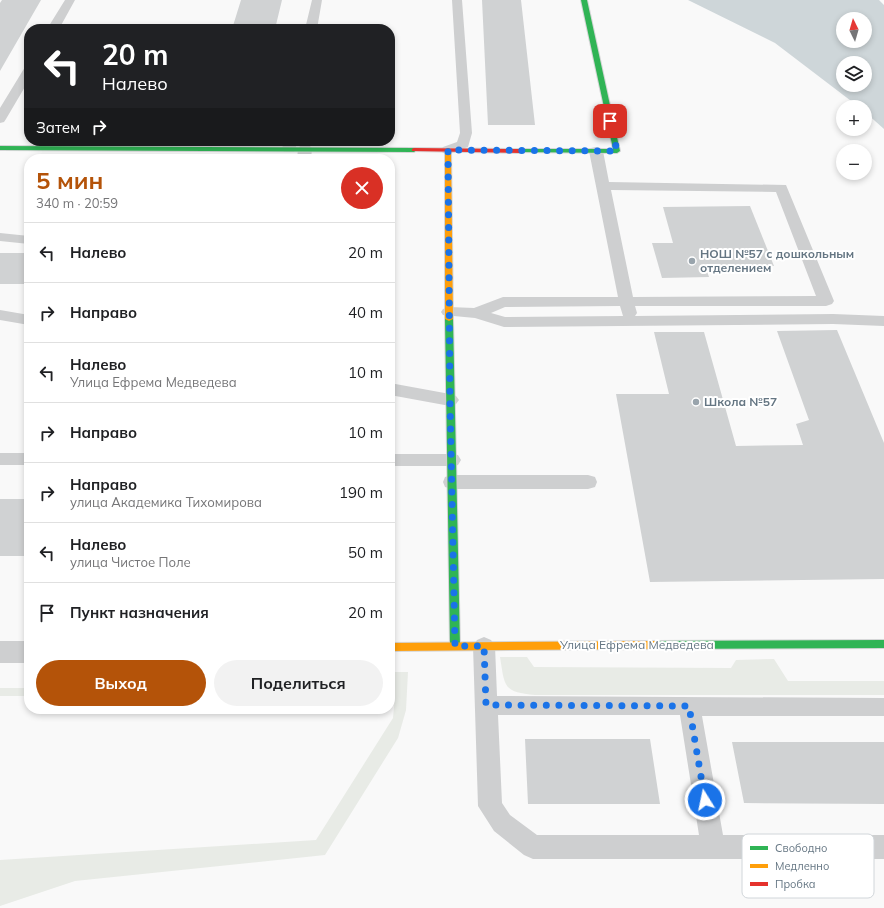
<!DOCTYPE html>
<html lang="ru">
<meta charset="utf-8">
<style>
:root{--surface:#fff;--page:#f2f2f2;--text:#202124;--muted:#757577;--line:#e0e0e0;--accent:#b45309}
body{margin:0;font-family:Mulish,sans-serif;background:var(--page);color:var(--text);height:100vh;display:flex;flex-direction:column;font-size:15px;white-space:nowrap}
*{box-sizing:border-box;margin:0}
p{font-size:13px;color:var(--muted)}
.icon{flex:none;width:22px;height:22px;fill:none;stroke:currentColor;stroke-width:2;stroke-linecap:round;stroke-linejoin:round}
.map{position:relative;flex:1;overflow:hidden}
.panel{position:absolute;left:24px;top:154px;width:371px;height:560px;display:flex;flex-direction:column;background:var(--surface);border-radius:16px;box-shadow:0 2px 6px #0003}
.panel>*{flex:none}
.banner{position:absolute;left:24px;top:24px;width:371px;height:122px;border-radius:16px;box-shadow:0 2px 6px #0003;background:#202124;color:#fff;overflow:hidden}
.needle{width:26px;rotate:355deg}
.tools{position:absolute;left:836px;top:12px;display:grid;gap:8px}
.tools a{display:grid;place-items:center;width:36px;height:36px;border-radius:50%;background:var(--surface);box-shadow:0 2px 6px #0003;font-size:20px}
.pin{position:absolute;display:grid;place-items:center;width:34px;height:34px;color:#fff;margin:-17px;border-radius:8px;box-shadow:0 2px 6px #0006}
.me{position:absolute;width:44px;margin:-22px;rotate:350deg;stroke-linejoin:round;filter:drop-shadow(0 0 3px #0008)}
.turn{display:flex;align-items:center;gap:14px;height:84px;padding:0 12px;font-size:18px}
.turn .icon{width:52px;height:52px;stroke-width:2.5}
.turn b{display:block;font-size:28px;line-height:34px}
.then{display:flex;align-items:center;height:38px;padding:0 12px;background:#0003;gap:8px;font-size:15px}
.round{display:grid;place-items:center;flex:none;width:42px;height:42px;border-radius:21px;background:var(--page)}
.head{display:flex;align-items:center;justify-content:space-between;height:68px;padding:0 12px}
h1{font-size:24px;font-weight:700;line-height:30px;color:var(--accent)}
.cta{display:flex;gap:8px;margin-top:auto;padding:8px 12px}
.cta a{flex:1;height:46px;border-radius:24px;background:var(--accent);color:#fff;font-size:16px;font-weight:700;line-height:46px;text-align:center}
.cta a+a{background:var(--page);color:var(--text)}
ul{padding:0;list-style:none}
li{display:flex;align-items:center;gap:12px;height:60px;padding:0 12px;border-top:1px solid var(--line)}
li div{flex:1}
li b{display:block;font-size:15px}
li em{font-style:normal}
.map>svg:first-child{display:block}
.green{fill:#e8ebe6}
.water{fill:#ced6d9;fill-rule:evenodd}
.building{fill:#d0d2d3}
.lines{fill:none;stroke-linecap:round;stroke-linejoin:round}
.fast-casing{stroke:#d5d6d7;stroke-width:2}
.slow-casing{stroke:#d5d6d7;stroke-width:2}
.jam-casing{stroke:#d5d6d7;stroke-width:2}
.lane{fill:#cecfd0;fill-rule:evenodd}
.street{fill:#cecfd0;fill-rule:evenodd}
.fast{fill:#30b455;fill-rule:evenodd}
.slow{fill:#ff9f0a;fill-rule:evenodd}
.jam{fill:#e5322d;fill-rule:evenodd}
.route{stroke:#1a73e8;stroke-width:7;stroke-dasharray:0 12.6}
.poi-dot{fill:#99a4ac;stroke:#fff;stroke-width:1.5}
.labels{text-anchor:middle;stroke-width:4;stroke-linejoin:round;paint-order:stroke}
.poi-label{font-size:12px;font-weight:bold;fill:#657683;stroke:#fff;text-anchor:start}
.street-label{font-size:12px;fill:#657683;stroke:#fff}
.key{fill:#fff;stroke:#d1d6da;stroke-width:1}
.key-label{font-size:11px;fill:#657683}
</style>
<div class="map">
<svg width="884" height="908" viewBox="0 0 884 908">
<rect width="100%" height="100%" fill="#f9f9f9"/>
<path class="green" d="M500,657H527L534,667L731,668L736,660L774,659L788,681H884V695H535C502,692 505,686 500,657Z
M390,672H408L406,710L398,738L325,855L75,881L0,906V860L316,840L393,718L395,697H390Z
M0,688H29V696H0Z"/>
<path class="water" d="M688,0H879L884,5V129L865,112V107H859L775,43ZM843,19H865V41H843ZM843,63H865V85H843Z"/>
<path class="building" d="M2,0H41L0,71V3Z
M241,0H282L275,29H232Z
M482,0H521L535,125H488Z
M750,206L774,266L706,268L709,277L662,278L652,243H673L663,207Z
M0,253H29V284H0Z
M837,330L884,443V579L650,582L616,394H669L654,332H704L736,446L803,445L796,424L809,420L777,331Z
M0,499H29V556H0Z
M525,739H650L660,804H528Z
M732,742H884V804L744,803Z"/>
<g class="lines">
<defs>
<path id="fast" d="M581,0H587L620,151L617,153L518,152V150L520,149H613Z
M0,146L414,148L417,150L414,152L0,150Z
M446,317H452L453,319L460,646L459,649L455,650L451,649L450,646L445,319Z
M884,640V648L655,649L651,648L650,645L651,642L655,641Z"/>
<path id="slow" d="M448,148L451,150L453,319L449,321L445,319V150Z
M655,641L659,642L660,645L659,648L655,649L390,651V643Z"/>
<path id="jam" d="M414,148L520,149L523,151L520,153L412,151V149Z"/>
</defs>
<use href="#fast" class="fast-casing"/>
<use href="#slow" class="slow-casing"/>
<use href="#jam" class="jam-casing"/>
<path class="lane" d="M65,0H75L59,29H47Z
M312,0H322L317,29H305Z
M452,0H462L472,133L468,147L448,154L443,153L441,150L443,147L457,142L460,133Z
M29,66V80L6,119L4,122L0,123V108L25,67Z
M284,141H298L294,152H284L282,149Z
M305,145L310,146L312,149L311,159H297L298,149L300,146Z
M596,147L601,148L603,151L609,182L786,185L834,301L832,304L826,306H635L637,313L635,316L833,314L884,316V326L833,324L504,327L475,318L443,315L441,312L443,309L449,307L474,308L503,297H618L589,151L591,148ZM611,190L776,192L816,296L633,297ZM620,306L623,316L505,317L491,313L505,307Z
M0,233L29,236V244L0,241Z
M0,310L29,315V325L0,320Z
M390,383L450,394L456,396L459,400L456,404L450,406L390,395Z
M0,453H29V465H0Z
M390,454H452L458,455L461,460L458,465L452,466H390Z
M452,475H588L595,477L597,482L595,487L588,489H452L445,487L443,482L445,477Z
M484,637L491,640L495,646L497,696L884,698V716H702L723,835H884V859H533L524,855L494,831L478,806L473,646L477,640ZM498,715H680L699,835H537L510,815L502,803Z"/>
<path class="street" d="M0,641H29V663H0Z"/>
<use href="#fast" class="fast"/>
<use href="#slow" class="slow"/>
<use href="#jam" class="jam"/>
</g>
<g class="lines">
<path class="route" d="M610,121L617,151L448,150L450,400L455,646H484L486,705L689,706L705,800"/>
</g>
<g class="poi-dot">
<circle cx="692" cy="261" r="4"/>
<circle cx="696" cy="402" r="4"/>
</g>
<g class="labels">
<g class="poi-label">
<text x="700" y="258">НОШ №57 с дошкольным<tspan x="700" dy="14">отделением</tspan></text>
<text x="704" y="406">Школа №57</text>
</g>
<g class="street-label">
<text x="637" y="649">Улица Ефрема Медведева</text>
</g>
</g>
<rect x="742" y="834" width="132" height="64" rx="6" class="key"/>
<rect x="750" y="846" width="18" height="4" fill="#30b455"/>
<rect x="750" y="864" width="18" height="4" fill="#ff9f0a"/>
<rect x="750" y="882" width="18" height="4" fill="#e5322d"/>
<g class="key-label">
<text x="775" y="852">Свободно</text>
<text x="775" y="870">Медленно</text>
<text x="775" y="888">Пробка</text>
</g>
</svg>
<div class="tools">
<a><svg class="needle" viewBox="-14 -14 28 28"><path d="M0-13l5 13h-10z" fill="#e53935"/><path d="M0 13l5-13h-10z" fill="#757577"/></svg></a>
<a><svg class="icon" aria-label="layers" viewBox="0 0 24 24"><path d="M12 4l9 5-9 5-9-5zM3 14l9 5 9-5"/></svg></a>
<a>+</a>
<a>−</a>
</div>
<div class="pin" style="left:610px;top:121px;background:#d93025"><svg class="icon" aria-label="arrive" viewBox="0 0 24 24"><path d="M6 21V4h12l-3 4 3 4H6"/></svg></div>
<svg class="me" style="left:705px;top:800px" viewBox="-20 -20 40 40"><circle r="17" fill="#1a73e8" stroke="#fff" stroke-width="3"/><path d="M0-11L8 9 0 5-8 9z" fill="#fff"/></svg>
<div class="banner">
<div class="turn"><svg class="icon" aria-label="left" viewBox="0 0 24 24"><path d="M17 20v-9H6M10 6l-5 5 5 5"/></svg><div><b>20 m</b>Налево</div></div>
<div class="then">Затем<svg class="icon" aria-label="right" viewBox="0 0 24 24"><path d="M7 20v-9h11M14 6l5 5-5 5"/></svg></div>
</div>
<section class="panel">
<div class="head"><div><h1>5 мин</h1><p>340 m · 20:59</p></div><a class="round" style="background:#d93025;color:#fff"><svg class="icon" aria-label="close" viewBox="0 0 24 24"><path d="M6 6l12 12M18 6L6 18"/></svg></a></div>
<ul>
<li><svg class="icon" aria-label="left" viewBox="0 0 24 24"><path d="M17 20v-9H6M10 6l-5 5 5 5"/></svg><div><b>Налево</b></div><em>20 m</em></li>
<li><svg class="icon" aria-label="right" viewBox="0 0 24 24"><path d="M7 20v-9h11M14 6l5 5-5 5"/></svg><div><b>Направо</b></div><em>40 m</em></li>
<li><svg class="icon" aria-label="left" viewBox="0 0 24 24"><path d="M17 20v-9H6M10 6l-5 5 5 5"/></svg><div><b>Налево</b><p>Улица Ефрема Медведева</p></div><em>10 m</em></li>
<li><svg class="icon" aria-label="right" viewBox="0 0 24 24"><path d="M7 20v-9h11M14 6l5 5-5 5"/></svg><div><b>Направо</b></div><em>10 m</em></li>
<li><svg class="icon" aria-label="right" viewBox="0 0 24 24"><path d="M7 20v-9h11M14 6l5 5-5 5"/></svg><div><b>Направо</b><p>улица Академика Тихомирова</p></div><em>190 m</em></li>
<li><svg class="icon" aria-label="left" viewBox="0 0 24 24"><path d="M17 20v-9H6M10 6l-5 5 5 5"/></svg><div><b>Налево</b><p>улица Чистое Поле</p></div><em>50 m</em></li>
<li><svg class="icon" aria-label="arrive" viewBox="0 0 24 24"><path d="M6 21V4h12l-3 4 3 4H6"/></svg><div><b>Пункт назначения</b></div><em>20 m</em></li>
</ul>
<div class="cta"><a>Выход</a><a>Поделиться</a></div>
</section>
</div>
